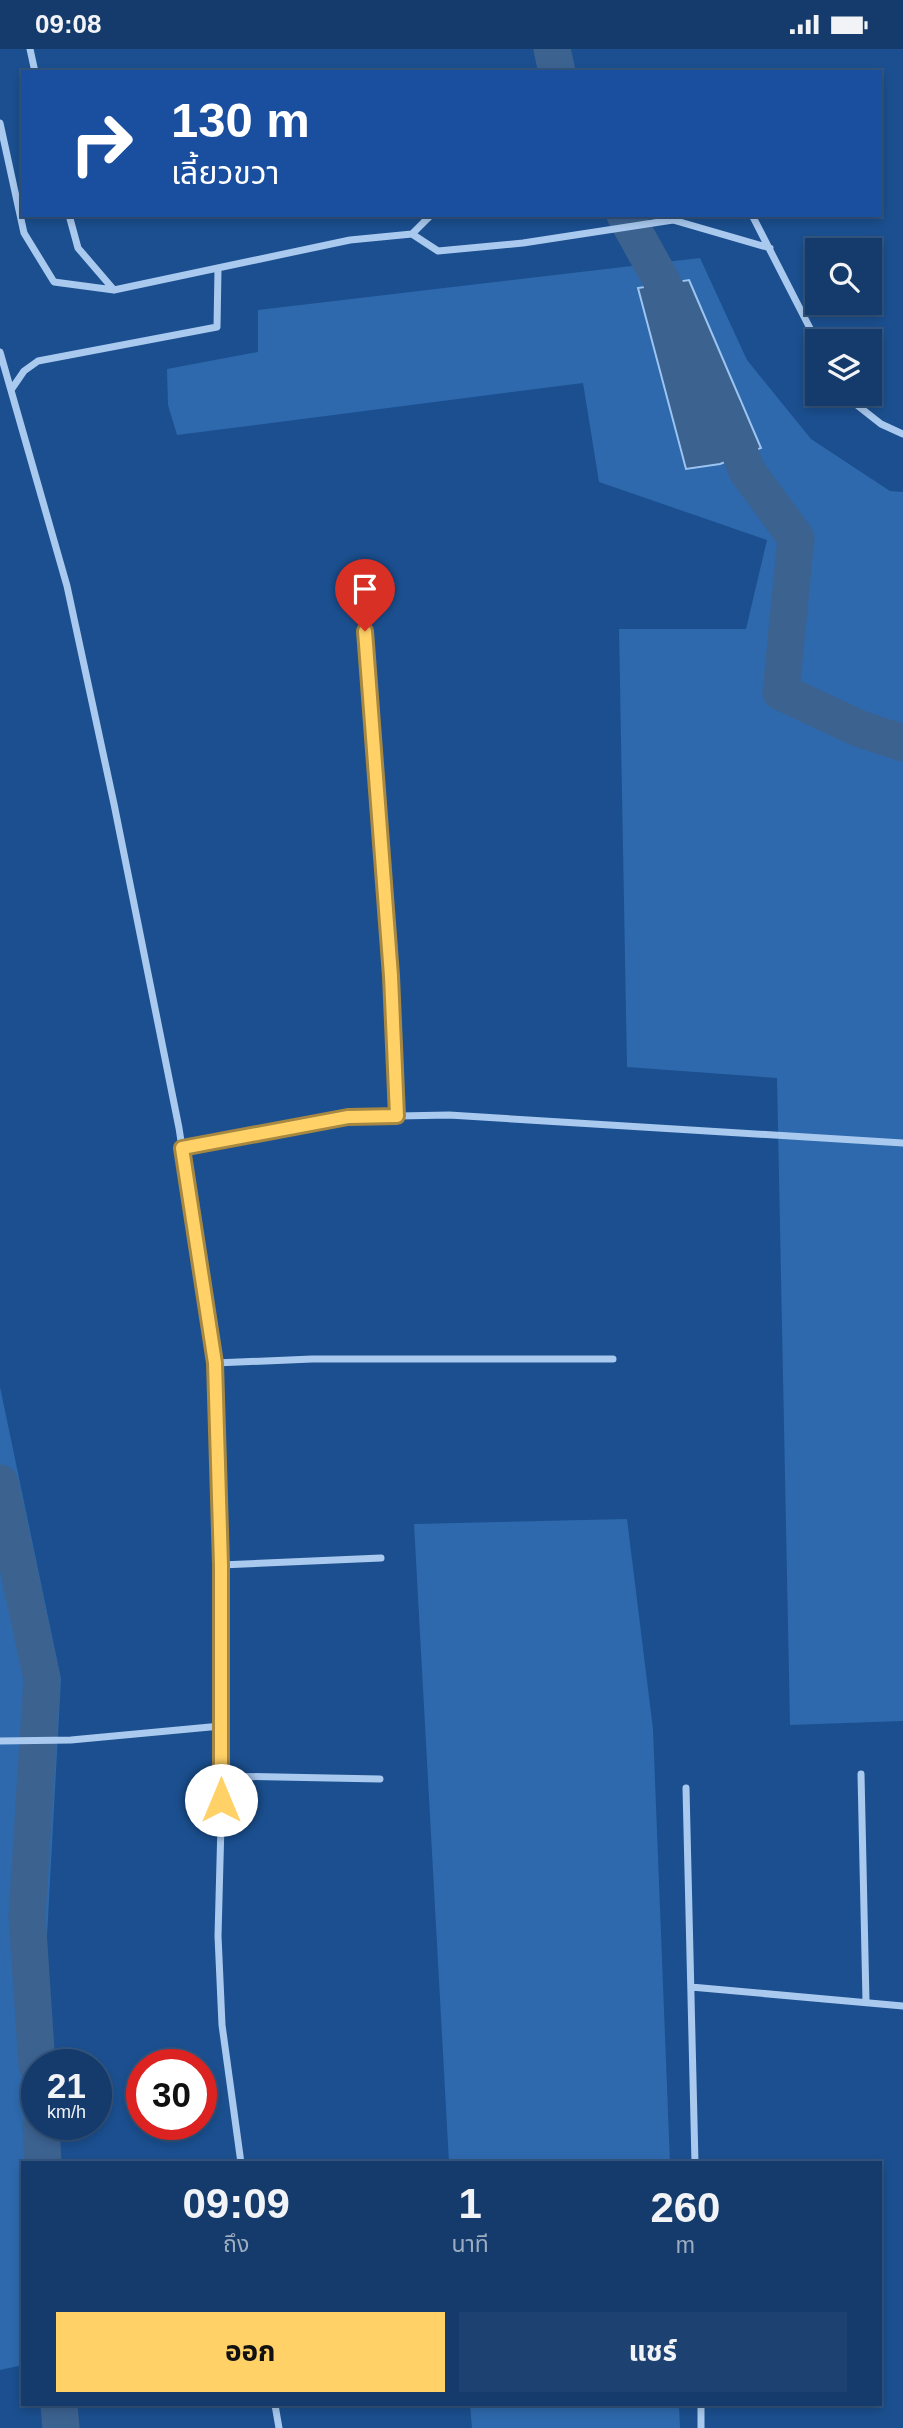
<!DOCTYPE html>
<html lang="th">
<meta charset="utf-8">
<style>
:root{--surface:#143b6b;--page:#1d4271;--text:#f1f3f6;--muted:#9dadc1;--line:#33557e;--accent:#ffd166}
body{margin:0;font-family:Arial,"Noto Sans Thai",sans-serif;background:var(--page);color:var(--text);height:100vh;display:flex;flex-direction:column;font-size:26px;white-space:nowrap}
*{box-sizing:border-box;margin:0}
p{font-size:23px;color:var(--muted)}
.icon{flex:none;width:38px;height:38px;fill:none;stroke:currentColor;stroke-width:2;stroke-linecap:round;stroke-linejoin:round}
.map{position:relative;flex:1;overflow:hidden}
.drawer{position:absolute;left:21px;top:2112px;width:861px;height:245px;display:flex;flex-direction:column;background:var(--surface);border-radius:0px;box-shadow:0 4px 10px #0003,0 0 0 2px var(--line)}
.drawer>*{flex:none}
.banner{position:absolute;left:21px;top:21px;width:861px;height:147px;border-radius:0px;box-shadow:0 4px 10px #0003,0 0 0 2px var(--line);background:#1a4fa0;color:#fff;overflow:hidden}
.controls{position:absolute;left:805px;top:189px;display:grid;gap:14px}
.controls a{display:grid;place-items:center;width:77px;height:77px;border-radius:0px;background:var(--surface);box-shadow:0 4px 10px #0003,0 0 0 2px var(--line);font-size:35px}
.speed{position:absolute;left:21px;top:2000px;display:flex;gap:14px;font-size:35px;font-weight:700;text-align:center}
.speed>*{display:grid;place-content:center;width:91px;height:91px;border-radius:50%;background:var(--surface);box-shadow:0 4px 10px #0003,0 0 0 2px var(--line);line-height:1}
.speed small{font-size:18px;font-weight:400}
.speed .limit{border:10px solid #d22;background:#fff;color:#111}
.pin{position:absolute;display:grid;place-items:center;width:60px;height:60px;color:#fff;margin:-72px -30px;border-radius:50% 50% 50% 0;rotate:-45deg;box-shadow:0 0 7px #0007}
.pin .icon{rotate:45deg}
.me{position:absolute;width:77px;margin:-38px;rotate:0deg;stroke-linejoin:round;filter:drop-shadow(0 0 5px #0008)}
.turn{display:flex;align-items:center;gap:24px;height:147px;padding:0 35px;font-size:32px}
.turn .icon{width:91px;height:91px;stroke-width:2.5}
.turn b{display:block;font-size:49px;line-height:60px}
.eta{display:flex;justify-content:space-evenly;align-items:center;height:119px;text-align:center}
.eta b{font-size:42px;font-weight:700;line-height:49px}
.cta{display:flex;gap:14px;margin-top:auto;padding:14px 35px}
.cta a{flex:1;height:80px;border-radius:0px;background:var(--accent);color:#111;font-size:28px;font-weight:700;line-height:80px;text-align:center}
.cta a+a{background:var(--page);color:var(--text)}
.status{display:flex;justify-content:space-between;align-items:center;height:49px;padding:0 35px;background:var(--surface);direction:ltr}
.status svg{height:19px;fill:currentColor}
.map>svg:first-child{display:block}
.green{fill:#2e69ad}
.water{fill:#3c6290;stroke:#9cc4f0;stroke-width:2}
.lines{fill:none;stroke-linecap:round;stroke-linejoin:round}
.canal{stroke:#3c6290;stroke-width:37}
.street{stroke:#a9c9ee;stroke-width:7}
.route-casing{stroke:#a68842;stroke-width:18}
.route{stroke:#ffd166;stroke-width:12}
</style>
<div class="status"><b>09:08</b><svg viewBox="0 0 49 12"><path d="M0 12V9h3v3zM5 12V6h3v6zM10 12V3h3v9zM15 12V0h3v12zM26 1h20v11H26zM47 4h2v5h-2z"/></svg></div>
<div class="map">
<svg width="903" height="2379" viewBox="0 0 903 2379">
<rect width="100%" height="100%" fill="#1b4f8f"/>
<path class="green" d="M700,209L747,311L811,390L890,442L903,443V1672L790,1676L777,1029L627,1018L619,580H746L767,491L599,433L583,334L177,386L168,356L167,320L258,303V261Z
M0,1338L61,1630L40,2016H37V2076H41L42,2114H23V2316L0,2321Z
M627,1470L653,1680L670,2114H449L414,1475Z
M470,2356H679L680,2379H472Z"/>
<path class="water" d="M689,231L761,399L720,415L686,420L638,239Z"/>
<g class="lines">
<path class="canal" d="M552,0L557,23
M625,166L687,278
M723,360L747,422L796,489L781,643L860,680L903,694
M0,1434L42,1630L27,1866L37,2016
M41,2076L43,2114
M59,2356L61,2379"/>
<path class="street" d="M30,0L35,23
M0,74L24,184L54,233L114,241L350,191L412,185L438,202L523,194L673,171L770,199
M69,166L78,199L114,241
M752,166L817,293
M412,185L431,166
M0,303L67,537L114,755L179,1079L215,1314L221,1516V1775L218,1887L222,1976L241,2114
M11,341L24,322L38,312L217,278L218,220
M843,345L881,375L903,385
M365,582L391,927L398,1067
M182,1099L348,1068L449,1066L903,1094
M215,1314L312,1310H613
M221,1516L381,1509
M0,1692L71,1691L221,1677
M861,1725L866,1952
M221,1727L380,1730
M686,1739L695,2114
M691,1938L903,1957
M275,2356L279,2379
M701,2356V2379"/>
</g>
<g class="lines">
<defs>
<path id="route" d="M221,1751V1516L215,1314L182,1099L348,1068L397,1067L391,927L365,582"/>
</defs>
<use href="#route" class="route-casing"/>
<use href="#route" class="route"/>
</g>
</svg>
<div class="controls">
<a><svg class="icon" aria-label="search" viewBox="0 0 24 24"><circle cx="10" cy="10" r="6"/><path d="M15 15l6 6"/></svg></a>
<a><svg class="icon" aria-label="layers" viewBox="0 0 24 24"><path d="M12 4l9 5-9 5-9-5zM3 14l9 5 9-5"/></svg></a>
</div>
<div class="speed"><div>21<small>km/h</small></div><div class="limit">30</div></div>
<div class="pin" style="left:365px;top:582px;background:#d93025"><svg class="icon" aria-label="arrive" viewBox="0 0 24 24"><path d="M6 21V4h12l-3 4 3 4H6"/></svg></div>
<svg class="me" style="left:221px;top:1751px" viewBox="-20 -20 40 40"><circle r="19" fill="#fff"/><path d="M0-13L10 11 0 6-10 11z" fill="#ffd166"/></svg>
<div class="banner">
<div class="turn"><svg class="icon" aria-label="right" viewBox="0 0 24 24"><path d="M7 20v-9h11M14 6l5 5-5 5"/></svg><div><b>130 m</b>เลี้ยวขวา</div></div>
</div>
<section class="drawer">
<div class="eta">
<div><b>09:09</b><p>ถึง</p></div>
<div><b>1</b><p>นาที</p></div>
<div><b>260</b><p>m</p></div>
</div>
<div class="cta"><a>ออก</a><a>แชร์</a></div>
</section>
</div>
